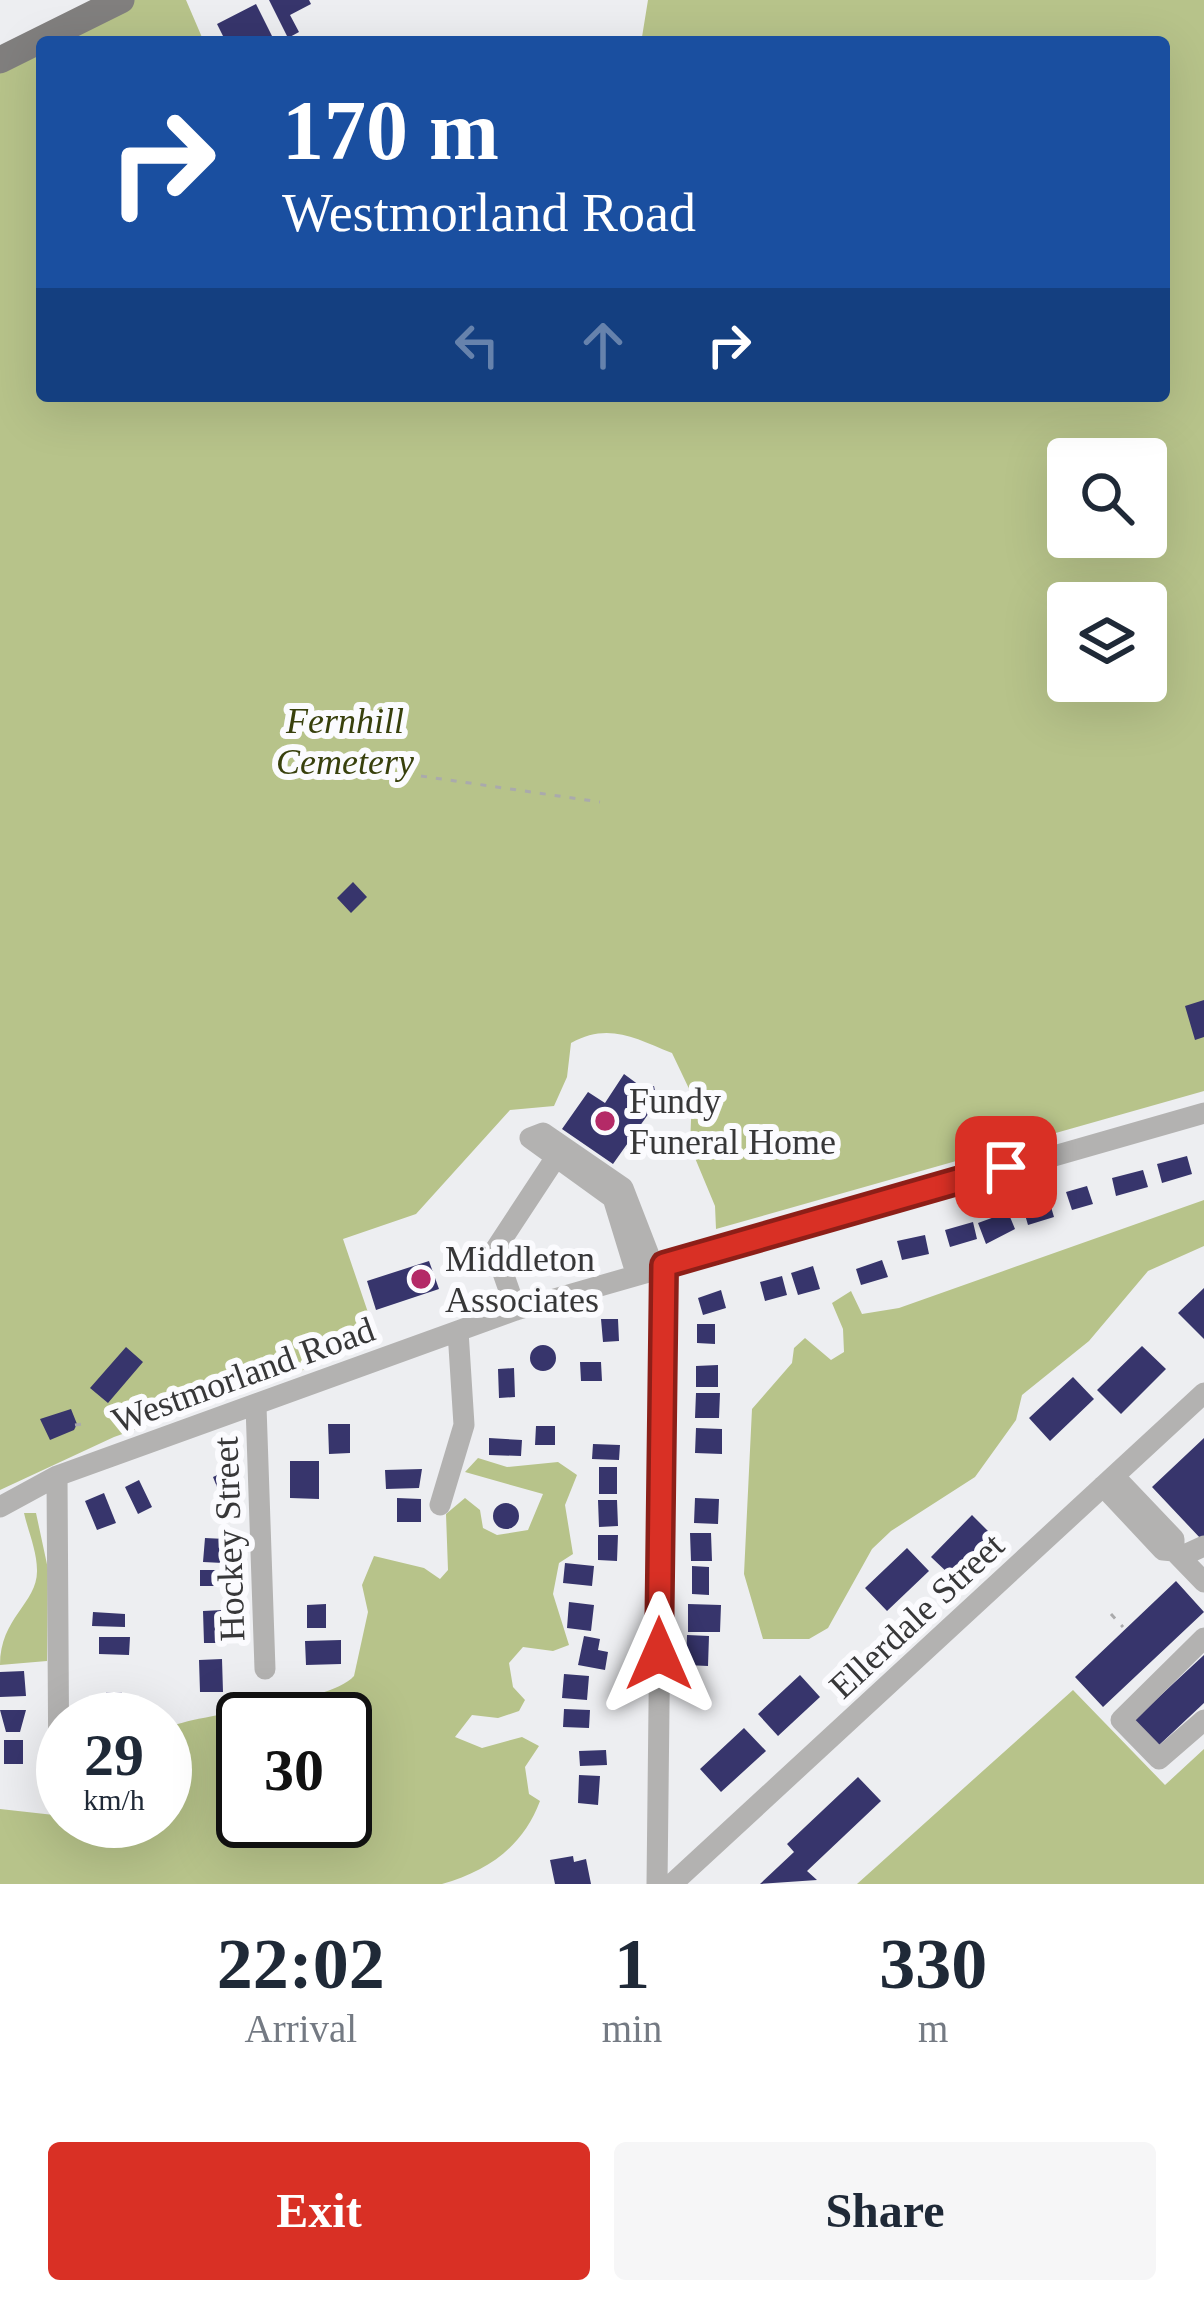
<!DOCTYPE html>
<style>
:root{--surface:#fff;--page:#f6f6f7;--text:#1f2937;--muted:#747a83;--accent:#d93025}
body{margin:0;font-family:Georgia,serif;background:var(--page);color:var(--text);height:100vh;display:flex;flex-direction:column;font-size:45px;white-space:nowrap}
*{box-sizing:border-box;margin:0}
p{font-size:39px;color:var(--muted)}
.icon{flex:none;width:66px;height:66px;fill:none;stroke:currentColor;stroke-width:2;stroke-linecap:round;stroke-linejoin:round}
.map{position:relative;height:1884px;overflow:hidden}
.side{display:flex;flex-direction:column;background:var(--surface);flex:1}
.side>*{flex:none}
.hud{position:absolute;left:36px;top:36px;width:1134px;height:366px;border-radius:12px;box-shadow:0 12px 48px #0002;background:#1a4fa0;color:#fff;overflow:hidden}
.tools{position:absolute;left:1047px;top:438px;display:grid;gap:24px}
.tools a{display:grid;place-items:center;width:120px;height:120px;border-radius:12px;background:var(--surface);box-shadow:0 12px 48px #0002;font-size:60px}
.speed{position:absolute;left:36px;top:1692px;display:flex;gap:24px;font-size:60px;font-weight:700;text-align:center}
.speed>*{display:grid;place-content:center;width:156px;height:156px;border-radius:50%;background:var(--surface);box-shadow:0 12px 48px #0002;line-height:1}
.speed small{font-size:30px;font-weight:400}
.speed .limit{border:6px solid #111;border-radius:18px;background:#fff;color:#111}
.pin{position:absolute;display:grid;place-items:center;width:102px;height:102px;color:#fff;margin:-51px;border-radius:24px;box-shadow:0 6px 18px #0006}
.me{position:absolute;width:132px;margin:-66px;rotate:0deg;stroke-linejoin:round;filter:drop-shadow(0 0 9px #0008)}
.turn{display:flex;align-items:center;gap:42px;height:252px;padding:0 48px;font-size:54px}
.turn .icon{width:156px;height:156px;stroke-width:2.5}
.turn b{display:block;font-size:84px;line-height:102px}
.lanes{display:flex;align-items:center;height:114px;padding:0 48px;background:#0003;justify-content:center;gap:60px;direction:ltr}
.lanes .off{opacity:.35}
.eta{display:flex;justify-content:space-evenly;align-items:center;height:204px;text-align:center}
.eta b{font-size:72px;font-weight:800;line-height:84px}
.action{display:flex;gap:24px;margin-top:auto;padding:24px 48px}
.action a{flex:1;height:138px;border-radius:12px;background:var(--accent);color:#fff;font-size:48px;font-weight:800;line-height:138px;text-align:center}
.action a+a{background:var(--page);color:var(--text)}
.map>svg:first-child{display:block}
.green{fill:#b7c38a;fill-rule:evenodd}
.building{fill:#37356c}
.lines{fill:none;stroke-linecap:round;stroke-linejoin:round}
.path{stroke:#aaaaac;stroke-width:3;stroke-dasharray:6 9;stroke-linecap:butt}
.minor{stroke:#b3b2b1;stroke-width:21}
.major{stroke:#817f7e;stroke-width:27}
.route-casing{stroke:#8d1f18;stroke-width:30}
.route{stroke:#d93025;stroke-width:21}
.poi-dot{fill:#b42a67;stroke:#fbfbfe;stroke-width:4.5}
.labels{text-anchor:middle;stroke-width:12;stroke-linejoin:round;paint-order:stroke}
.park-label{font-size:36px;font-style:italic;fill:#38400c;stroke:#fbfbfe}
.poi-label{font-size:36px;fill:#373738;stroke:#fbfbfe;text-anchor:start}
.street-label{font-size:36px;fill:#373738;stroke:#fbfbfe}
</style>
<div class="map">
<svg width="1204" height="1884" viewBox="0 0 1204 1884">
<rect width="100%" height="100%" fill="#edeef1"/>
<path class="green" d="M123,0H186L204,42H42V396H1164V42H627L642,37L648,0H1204V1091L716,1229L715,1206L690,1146L692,1095L672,1053C635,1038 608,1022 571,1043L567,1077L554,1106L510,1110L416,1214L343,1239L375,1333L304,1364L306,1369L114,1437L0,1490V61ZM1068,459H1146V537H1068ZM1068,603H1146V681H1068Z
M1204,1200V1246L1148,1271L1089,1341L1022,1395L1016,1420L975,1477L891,1531L872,1549L828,1628L809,1639H763L744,1574L752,1409L792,1363L794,1348L805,1338L831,1360L844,1352L843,1329L832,1303L851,1291L862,1314L899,1308Z
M478,1458L507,1467L558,1462L577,1475L565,1505L573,1554L559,1563L553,1594L569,1645L553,1651L523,1647L509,1663L513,1687L525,1700L519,1711L498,1718L472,1715L455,1737L482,1748L522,1737L539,1746L525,1767L529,1794L540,1801C523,1846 489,1871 442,1884H0V1809L63,1816V1821H165V1728C209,1711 331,1703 354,1676L368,1612L362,1585L374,1556L424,1568L440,1579L448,1570L446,1514L465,1498L480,1510L483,1528L497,1535L528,1530L543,1494L465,1472ZM345,1719V1821H243V1719Z
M24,1513H36L48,1569L47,1661L0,1665C0,1617 38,1603 37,1570C37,1551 28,1531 24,1513Z
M1073,1690L1165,1785L1204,1749V1884H857Z"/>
<path class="building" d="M269,0H309L311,4L290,15L299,32L288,38Z
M256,4L275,42H226L217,24Z
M353,882L367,897L351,913L337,898Z
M1204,1000V1037L1195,1040L1185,1006Z
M624,1074L643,1088L654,1086L659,1111L649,1113L613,1164L562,1129L588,1092L605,1103Z
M1187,1156L1192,1174L1162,1183L1157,1164Z
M1143,1170L1148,1187L1116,1196L1112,1178Z
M1087,1186L1093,1204L1072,1210L1066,1192Z
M1049,1200L1054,1217L1028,1225L1023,1208Z
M1008,1212L1015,1229L986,1244L978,1223Z
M973,1222L977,1239L950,1247L945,1230Z
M925,1235L929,1254L902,1260L897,1241Z
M882,1260L888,1277L861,1285L856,1269Z
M429,1261L439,1289L376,1310L367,1281Z
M813,1266L820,1289L798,1295L791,1273Z
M782,1276L787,1295L765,1301L760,1282Z
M1204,1288V1339L1178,1313Z
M721,1290L726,1308L703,1315L698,1298Z
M601,1319H618L619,1341L603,1342Z
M697,1324H715V1344L697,1343Z
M530 1358a13 13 0 1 1 26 0a13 13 0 1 1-26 0Z
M1142,1346L1166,1369L1121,1414L1097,1390Z
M126,1347L143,1362L108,1403L90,1388Z
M580,1362H601L602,1381H581Z
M718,1365V1387H696V1366Z
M514,1368L515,1397L499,1398L498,1369Z
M1073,1377L1094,1399L1050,1441L1029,1418Z
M696,1393H720L719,1418H695Z
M71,1409L77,1424L74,1430L50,1440L40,1419Z
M328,1424H350V1453L329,1454Z
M536,1426H555V1445H535Z
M696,1428L722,1429V1454L695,1453Z
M489,1438L522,1440L521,1456L489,1455Z
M1204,1438V1538L1202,1540L1152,1487Z
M593,1444L620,1445L619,1460L592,1459Z
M290,1461H319V1499L290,1498Z
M599,1467H617V1494H599Z
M422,1469L419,1488L386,1489L385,1470Z
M228,1470L239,1495L223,1502L213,1477Z
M139,1480L152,1507L138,1514L125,1487Z
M104,1493L116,1523L97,1530L85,1501Z
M397,1498L421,1499V1522H397Z
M695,1498L719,1499L718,1524L694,1523Z
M598,1500H617L618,1526L599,1527Z
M493 1516a13 13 0 1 1 26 0a13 13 0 1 1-26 0Z
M972,1515L991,1534L950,1575L931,1557Z
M690,1533H711L712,1561H691Z
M598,1535H618L617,1561L598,1560Z
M205,1538L225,1539L223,1563L203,1562Z
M907,1548L929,1571L887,1611L865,1588Z
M565,1563L594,1566L592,1586L563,1583Z
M692,1566L709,1567V1595L692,1594Z
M200,1570H230V1586H200Z
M1176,1581L1204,1612L1103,1707L1075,1677Z
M569,1602L594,1605L591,1631L567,1628Z
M326,1604V1628H307V1605Z
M688,1604L721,1605L720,1632H688Z
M223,1610L224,1643H204L203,1611Z
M93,1612L125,1614V1627L92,1626Z
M687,1635L709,1636L708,1666L686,1665Z
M584,1636L600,1639L598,1650L608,1652L605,1670L578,1665Z
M99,1637H130L129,1655L99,1654Z
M341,1640V1664L306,1665L305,1641Z
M1204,1655V1703L1157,1747L1133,1721Z
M222,1659L223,1692H200L199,1660Z
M24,1671L26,1696L0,1697V1672Z
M564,1674L589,1676L587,1700L562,1698Z
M800,1675L820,1697L778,1736L758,1714Z
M106,1692H122L121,1707H140V1719H106Z
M564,1709L590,1710L589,1728L563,1727Z
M0,1710H26L20,1732H6Z
M744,1728L766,1751L721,1792L700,1769Z
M4,1740H23V1764H4Z
M606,1750L607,1765L580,1766L579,1751Z
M579,1775L600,1776L598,1805L578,1803Z
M858,1777L881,1801L807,1871L817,1880L760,1884L794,1852L787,1844Z
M573,1856L574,1862L586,1859L591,1884H555L550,1860Z"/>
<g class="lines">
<path class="path" d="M421,776L600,802
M75,1425L89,1423
M1111,1614L1123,1627"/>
<path class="minor" d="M636,1273L613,1198L530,1138L543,1133L623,1188L654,1268
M516,1310L495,1250L562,1148
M256,1406L265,1669
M57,1476L59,1798
M1114,1476L1174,1539V1551
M1103,1486L1163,1550L1174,1551L1204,1582
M440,1505L464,1425L458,1331
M0,1507L57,1476L516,1310L1204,1113
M1180,1557L1204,1546
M1204,1638L1121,1720L1159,1759L1204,1720
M657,1884L664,1265
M672,1884L1204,1393"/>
<path class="major" d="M0,60L121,0"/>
</g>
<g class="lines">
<defs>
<path id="route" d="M659,1654L664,1265L1006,1167"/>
</defs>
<use href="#route" class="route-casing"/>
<use href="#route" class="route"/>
</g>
<g class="poi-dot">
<circle cx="605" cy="1121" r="12"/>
<circle cx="421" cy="1279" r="12"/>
</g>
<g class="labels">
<g class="park-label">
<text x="345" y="733">Fernhill<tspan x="345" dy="41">Cemetery</tspan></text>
</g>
<g class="poi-label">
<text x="629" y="1113">Fundy<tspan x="629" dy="41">Funeral Home</tspan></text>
<text x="445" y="1271">Middleton<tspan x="445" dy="41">Associates</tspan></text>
</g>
<g class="street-label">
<text transform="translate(243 1374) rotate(-20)" y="13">Westmorland Road</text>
<text transform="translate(228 1539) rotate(-92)" y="13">Hockey Street</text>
<text transform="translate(916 1615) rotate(-43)" y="13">Ellerdale Street</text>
</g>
</g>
</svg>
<div class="tools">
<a><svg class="icon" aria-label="search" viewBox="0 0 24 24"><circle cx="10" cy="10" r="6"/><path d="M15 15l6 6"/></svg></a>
<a><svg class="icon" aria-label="layers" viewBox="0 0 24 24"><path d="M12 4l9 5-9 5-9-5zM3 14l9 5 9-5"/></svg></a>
</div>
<div class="speed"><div>29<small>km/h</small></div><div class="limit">30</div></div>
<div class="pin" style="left:1006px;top:1167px;background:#d93025"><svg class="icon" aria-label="arrive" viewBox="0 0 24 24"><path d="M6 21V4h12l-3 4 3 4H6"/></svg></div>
<svg class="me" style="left:659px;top:1654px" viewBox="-20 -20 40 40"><path d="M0-17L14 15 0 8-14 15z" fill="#d93025" stroke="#fff" stroke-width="4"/></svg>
<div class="hud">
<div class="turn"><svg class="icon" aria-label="right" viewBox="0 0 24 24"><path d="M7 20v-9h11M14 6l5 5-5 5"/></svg><div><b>170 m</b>Westmorland Road</div></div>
<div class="lanes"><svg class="icon off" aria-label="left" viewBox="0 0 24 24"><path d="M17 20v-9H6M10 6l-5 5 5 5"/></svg><svg class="icon off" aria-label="ahead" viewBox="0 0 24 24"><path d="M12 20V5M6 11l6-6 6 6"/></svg><svg class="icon" aria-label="right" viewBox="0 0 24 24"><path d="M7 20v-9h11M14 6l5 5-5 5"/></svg></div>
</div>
</div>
<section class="side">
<div class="eta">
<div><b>22:02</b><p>Arrival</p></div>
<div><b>1</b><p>min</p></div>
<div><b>330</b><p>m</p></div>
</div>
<div class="action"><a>Exit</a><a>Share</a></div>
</section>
